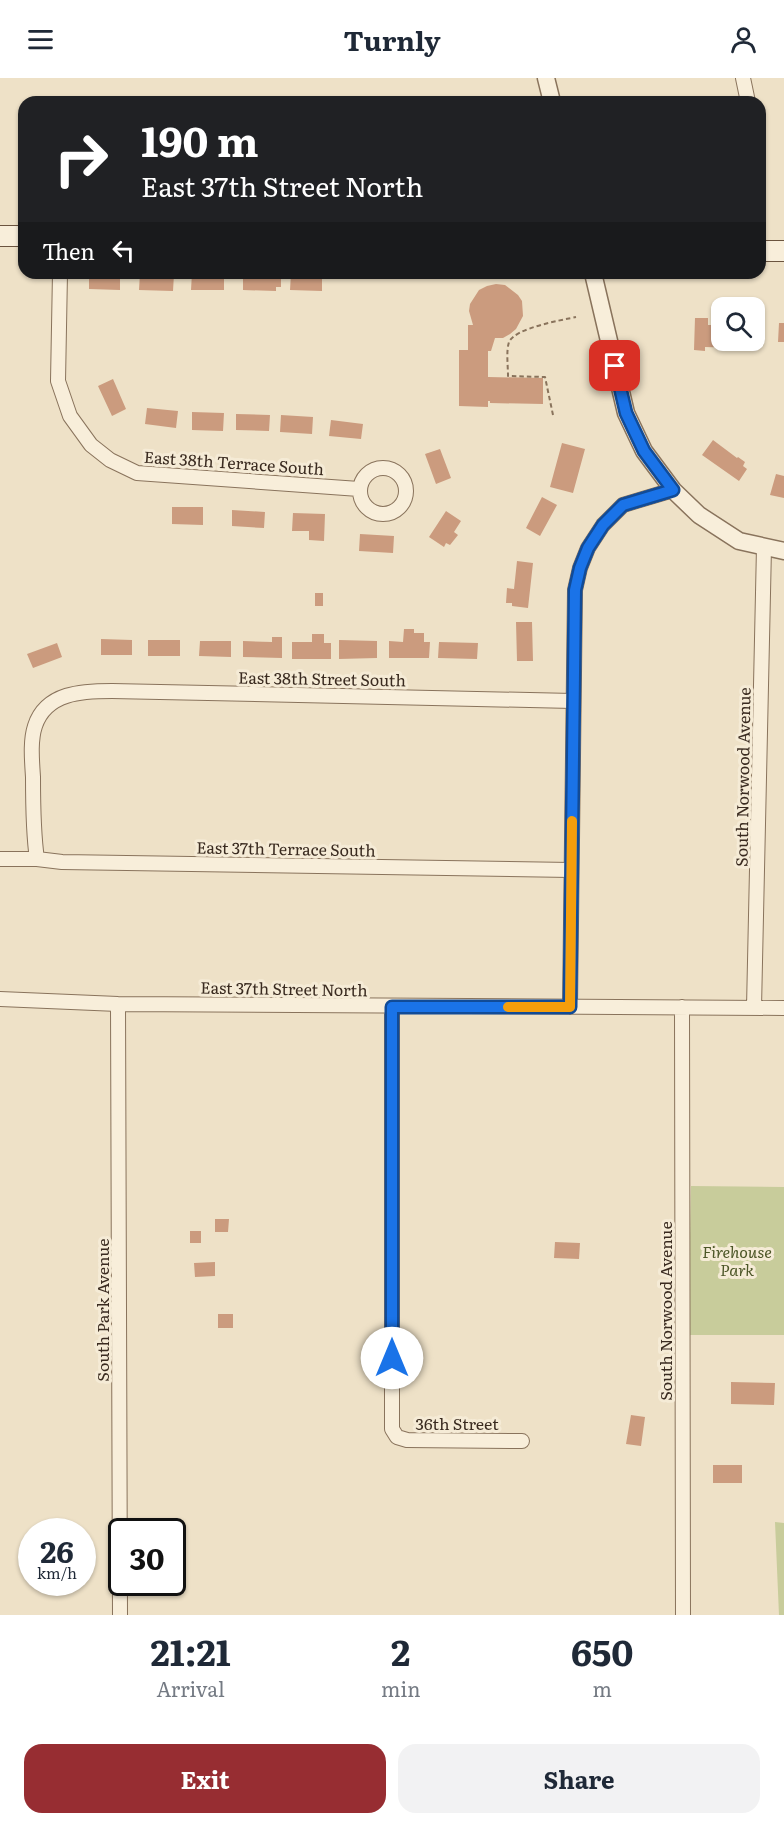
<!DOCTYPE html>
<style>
:root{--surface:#fff;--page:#f2f2f3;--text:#1f2937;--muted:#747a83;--accent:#972d32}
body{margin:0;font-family:Literata,serif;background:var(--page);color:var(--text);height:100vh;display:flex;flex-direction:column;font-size:22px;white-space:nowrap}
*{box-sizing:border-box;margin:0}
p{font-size:20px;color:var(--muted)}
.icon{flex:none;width:33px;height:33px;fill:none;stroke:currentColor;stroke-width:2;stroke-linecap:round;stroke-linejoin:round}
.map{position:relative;height:1537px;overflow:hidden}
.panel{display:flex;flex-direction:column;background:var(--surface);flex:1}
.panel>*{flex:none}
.banner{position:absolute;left:18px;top:18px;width:748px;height:183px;border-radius:18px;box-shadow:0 2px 4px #0004;background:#202124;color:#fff;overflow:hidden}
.fabs{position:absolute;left:711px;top:219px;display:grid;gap:12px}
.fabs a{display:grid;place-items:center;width:54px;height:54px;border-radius:12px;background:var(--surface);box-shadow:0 2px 4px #0004;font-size:30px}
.speed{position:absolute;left:18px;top:1440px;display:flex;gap:12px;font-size:30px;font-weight:700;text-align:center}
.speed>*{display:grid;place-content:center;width:78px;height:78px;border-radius:50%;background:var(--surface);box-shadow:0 2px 4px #0004;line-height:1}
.speed small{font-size:15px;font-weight:400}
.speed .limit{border:3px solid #111;border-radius:9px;background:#fff;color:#111}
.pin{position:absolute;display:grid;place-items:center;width:51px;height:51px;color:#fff;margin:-26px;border-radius:12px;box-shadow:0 3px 9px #0006}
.me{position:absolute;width:66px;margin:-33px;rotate:0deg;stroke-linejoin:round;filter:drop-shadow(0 0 4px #0008)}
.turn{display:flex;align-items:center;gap:21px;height:126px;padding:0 24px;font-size:27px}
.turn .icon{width:78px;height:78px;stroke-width:2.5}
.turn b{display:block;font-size:42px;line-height:51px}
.then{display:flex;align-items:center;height:57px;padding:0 24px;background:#0003;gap:12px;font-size:22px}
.eta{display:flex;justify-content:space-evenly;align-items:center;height:102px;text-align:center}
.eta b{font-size:36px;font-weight:700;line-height:42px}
.action{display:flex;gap:12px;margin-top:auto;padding:12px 24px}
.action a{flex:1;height:69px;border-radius:18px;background:var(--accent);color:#fff;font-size:24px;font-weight:700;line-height:69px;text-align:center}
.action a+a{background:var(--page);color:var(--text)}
header{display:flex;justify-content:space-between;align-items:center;height:78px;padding:0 24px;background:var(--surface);font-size:27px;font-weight:700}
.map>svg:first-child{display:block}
.green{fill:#c8cc9b}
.building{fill:#cb9b7e}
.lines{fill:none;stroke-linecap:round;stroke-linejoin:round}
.minor-casing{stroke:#89735c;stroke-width:16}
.tertiary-casing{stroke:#89735c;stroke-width:19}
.secondary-casing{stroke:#6b543f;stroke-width:22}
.path{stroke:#89735c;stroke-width:2;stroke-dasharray:4.5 3;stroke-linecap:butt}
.minor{stroke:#f8eeda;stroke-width:14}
.tertiary{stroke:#f8eeda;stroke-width:16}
.secondary{stroke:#f8eeda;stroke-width:20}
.route-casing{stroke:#114b97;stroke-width:15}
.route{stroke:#1a73e8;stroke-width:10}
.slow{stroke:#f59e0b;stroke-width:10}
.labels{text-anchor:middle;stroke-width:6;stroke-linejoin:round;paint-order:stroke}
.street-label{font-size:16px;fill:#3a2b20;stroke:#f5ebd6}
.park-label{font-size:16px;font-style:italic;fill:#4c5627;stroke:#f5ebd6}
</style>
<header><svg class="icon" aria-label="menu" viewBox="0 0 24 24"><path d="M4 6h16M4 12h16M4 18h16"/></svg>Turnly<svg class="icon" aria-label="person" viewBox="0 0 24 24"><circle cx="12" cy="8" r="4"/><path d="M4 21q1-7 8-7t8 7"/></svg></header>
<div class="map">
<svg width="784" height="1537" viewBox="0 0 784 1537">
<rect width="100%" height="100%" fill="#eee1c7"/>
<path class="green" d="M691,1108L784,1109V1257H688Z
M775,1444L784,1445V1537H779Z"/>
<path class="building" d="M89,195H120V212L89,211Z
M140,195L174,196L173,213L139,212Z
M192,195L224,196V212H191Z
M243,195L277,196V198H281V209H276V213L243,212Z
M291,196H322V213L290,212Z
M496,206L505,207L518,217L522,223L523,238L516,251L510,256L503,260H495L491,273H488V299L543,300V326L490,325V323H488V329L459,328V272H468V247H473L469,233L470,226L479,212L487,208Z
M695,240H708V247H722V262H737V270L705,269V273L694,272Z
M779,245H784V264H778Z
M113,301L126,331L112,338L98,308Z
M147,330L178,333L176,350L145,346Z
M192,334L224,335L223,353L192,352Z
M236,336L270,337L269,353L236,352Z
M281,337L313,339L312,356L280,354Z
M331,342L363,346L361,361L329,358Z
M713,362L737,380L738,379L745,384L743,388L747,391L739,403L702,377Z
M562,365L585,371L573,415L550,409Z
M440,371L451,400L436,406L425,376Z
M776,396L784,398V420L770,417Z
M542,419L557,427L540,458L526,450Z
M172,429H203V447L172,446Z
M232,432L265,434L264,450L232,448Z
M446,433L461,443L454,454L458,457L450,467L446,465L444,469L429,459Z
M293,435L325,436L324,463L309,462V453H292Z
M360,456L394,458L393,475L359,473Z
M517,483L533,485L528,530L512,528V525H506L507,510L514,511Z
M315,515H323V528H315Z
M516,544H532L533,583H517Z
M404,551H414V555H424V564H430L429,580H389V563L403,564Z
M312,556H324V565H331V581H292V564H312Z
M272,559H282V580L243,579V563L272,564Z
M101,561L132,562V577H101Z
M148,562H180V578H148Z
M339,562L377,563V580L339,581Z
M200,563H231V579L199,578Z
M439,564L478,565L477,581L438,580Z
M57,565L62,579L33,590L27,576Z
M215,1141H229L228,1154H215Z
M190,1153H201V1165H190Z
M555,1164L580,1165L579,1181L554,1180Z
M215,1184V1198L195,1199L194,1185Z
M218,1236H233V1250H218Z
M731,1304L775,1305L774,1327L731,1326Z
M631,1337L645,1339L641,1368L626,1366Z
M713,1387H742V1405H713Z"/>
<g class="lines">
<defs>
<path id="minor" d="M743,0L748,24
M60,195L58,303L70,338L91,367L110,382L137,395L359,411
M360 413a23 23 0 1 1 46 0a23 23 0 1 1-46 0Z
M0,781H37L62,784L571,792
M37,781C33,754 33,726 33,699C32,683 30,663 35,648C46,614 83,613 112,613L573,623
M0,921L118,926L784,930
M118,926L120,1537
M392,929V1351L397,1359L407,1362L522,1363
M570,929L575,512L580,490L588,470L603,447L623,427L673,412
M682,929L683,1537
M754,930L764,469"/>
<path id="tertiary" d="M546,0L552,24
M593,195L626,335L644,373L673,412L699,437L739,463L784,473"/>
<path id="secondary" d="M0,158H24
M760,173H784"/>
</defs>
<use href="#minor" class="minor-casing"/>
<use href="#tertiary" class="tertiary-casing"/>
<use href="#secondary" class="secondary-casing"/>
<path class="path" d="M553,337L545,299L508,298C508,288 506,273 509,264C515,250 562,242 576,239"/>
<use href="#minor" class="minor"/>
<use href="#tertiary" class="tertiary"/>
<use href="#secondary" class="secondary"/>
</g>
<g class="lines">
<defs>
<path id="route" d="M392,1280V929H570L575,512L580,490L588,470L603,447L623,427L673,412L644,373L626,335L615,288"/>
</defs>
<use href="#route" class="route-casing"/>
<use href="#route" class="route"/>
<path class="slow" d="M508,929H570L572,743"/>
</g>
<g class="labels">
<g class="street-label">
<text transform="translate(234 385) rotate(4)" y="6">East 38th Terrace South</text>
<text transform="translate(322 601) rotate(1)" y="6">East 38th Street South</text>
<text transform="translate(743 699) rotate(-89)" y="6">South Norwood Avenue</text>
<text transform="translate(286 771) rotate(1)" y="6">East 37th Terrace South</text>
<text transform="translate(284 911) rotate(1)" y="6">East 37th Street North</text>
<text transform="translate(103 1232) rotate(-90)" y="6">South Park Avenue</text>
<text transform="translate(666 1233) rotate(-90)" y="6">South Norwood Avenue</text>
<text x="457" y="1352">36th Street</text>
</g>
<g class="park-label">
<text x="737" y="1180">Firehouse<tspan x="737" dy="18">Park</tspan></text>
</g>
</g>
</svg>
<div class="fabs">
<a><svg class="icon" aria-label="search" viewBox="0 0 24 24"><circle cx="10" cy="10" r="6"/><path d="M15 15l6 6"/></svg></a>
</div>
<div class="speed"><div>26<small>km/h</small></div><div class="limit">30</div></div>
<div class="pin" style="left:615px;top:288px;background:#d93025"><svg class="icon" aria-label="arrive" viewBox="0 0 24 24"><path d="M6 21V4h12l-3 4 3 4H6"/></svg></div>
<svg class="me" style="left:392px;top:1280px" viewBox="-20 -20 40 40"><circle r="19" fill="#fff"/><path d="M0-13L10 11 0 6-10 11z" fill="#1a73e8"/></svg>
<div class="banner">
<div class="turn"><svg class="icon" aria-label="right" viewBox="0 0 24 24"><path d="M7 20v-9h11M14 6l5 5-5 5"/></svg><div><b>190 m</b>East 37th Street North</div></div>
<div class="then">Then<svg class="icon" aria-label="left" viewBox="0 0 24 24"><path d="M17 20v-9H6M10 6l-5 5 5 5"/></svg></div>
</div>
</div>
<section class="panel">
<div class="eta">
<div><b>21:21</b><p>Arrival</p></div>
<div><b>2</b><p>min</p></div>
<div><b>650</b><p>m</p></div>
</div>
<div class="action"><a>Exit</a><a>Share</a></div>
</section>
